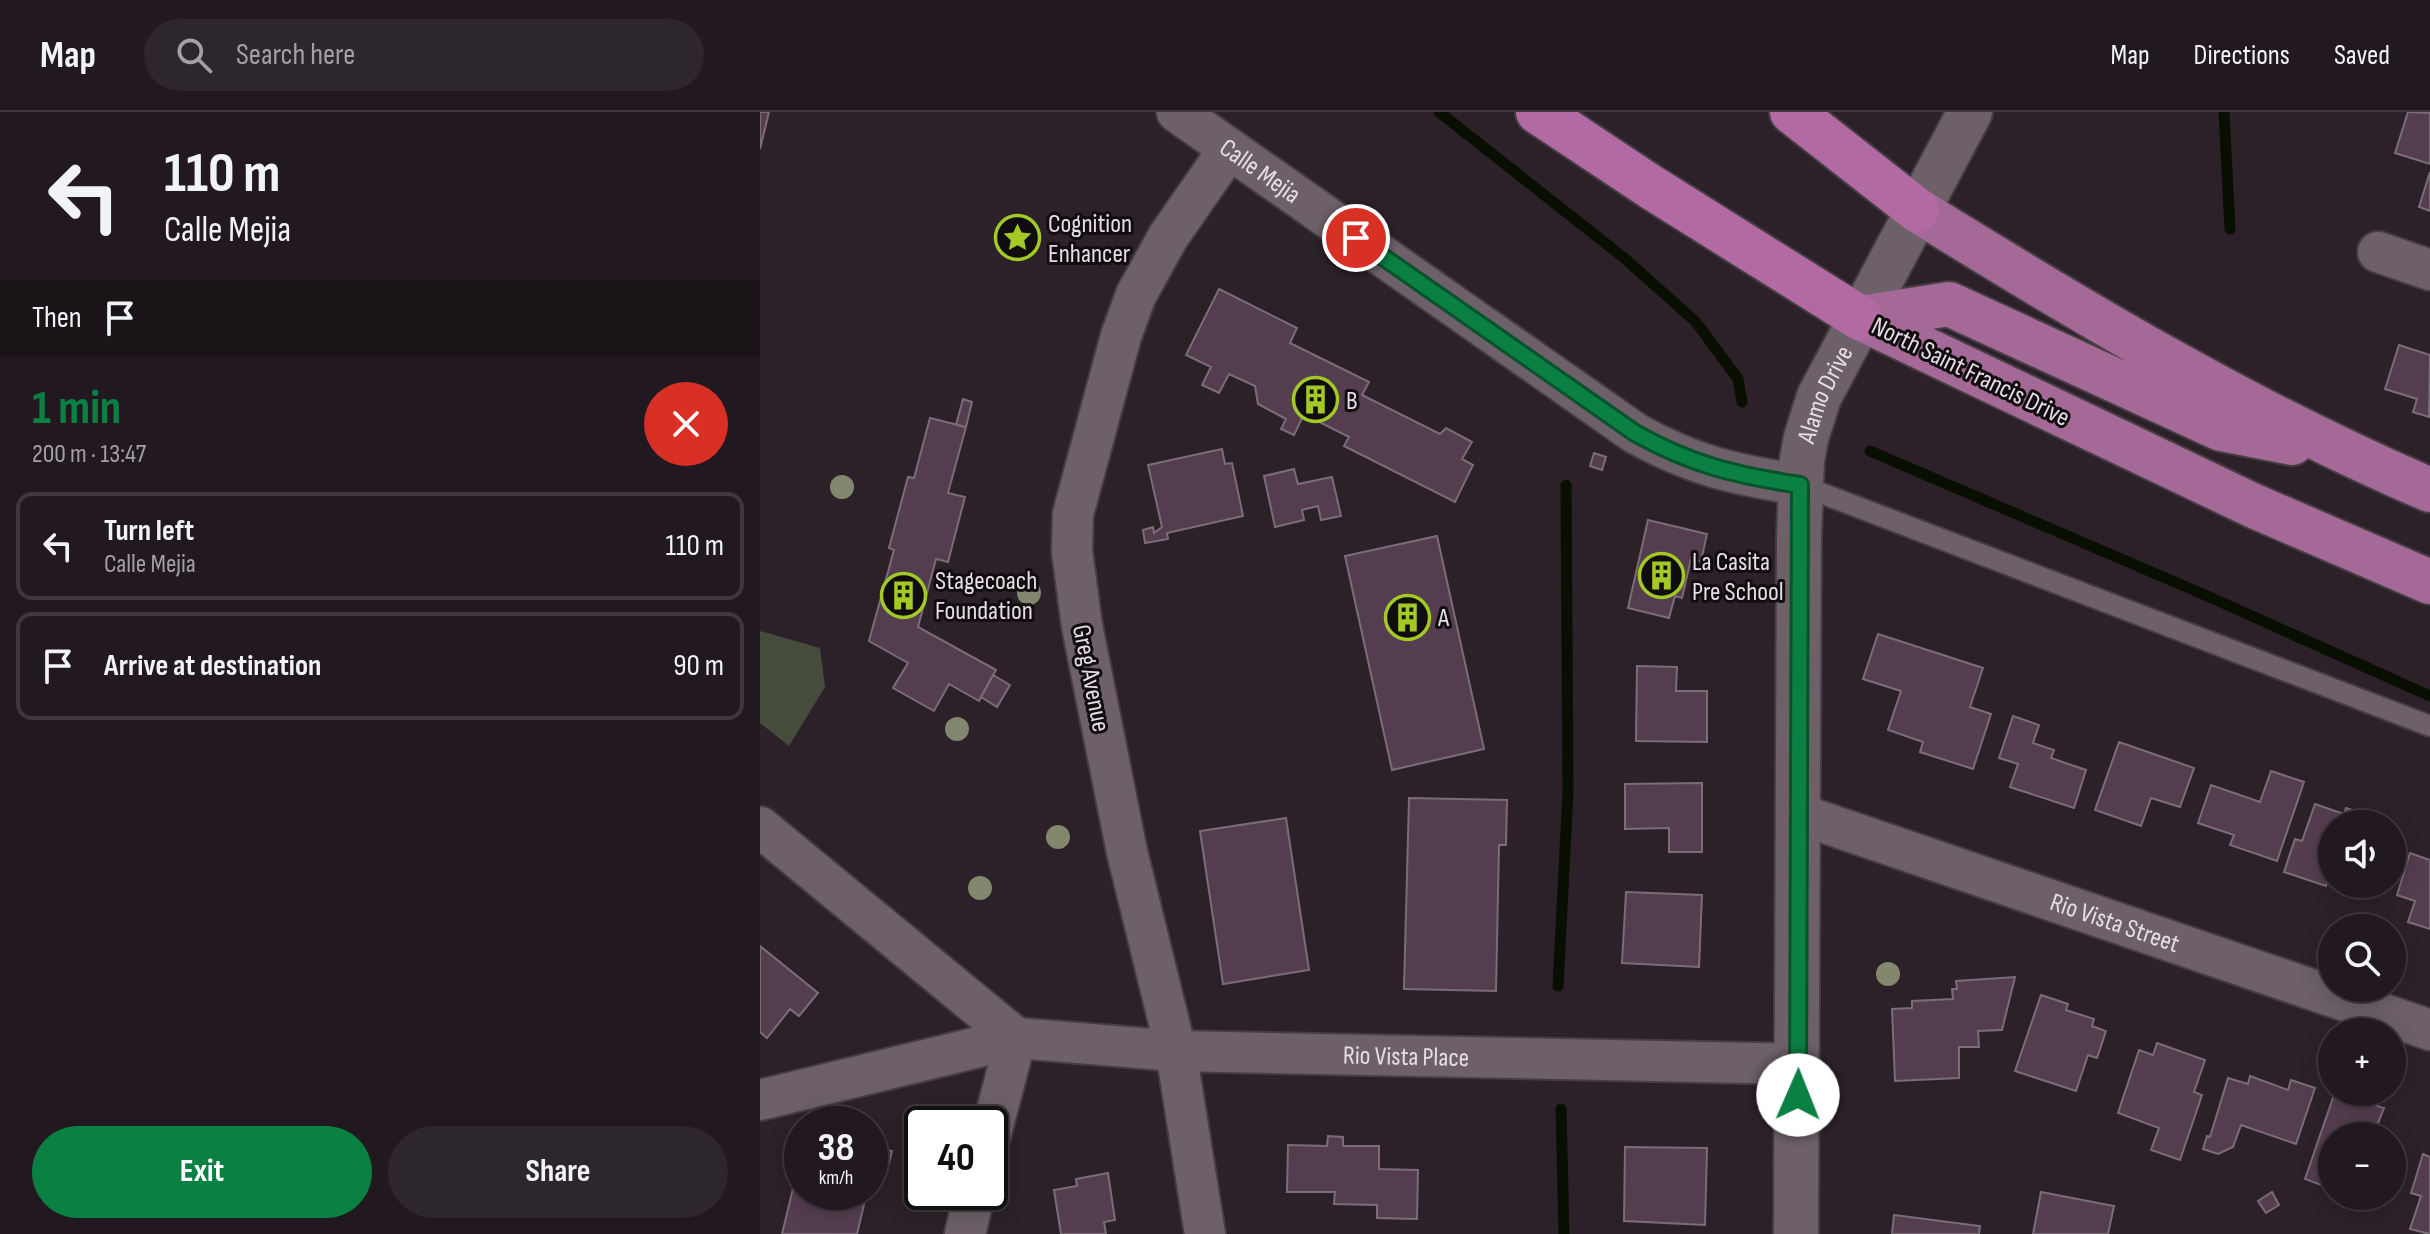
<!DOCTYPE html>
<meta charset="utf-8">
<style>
:root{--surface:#21191f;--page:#2d262c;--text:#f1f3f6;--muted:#a2a0a4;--line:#3e383d;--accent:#0b8043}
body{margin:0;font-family:"Sofia Sans Condensed",sans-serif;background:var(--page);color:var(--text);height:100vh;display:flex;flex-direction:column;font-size:30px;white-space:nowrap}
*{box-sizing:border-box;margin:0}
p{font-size:26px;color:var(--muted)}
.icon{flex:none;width:44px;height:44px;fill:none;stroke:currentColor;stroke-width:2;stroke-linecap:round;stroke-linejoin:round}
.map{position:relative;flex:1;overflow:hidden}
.sheet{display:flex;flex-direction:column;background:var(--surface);width:760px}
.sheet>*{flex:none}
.banner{background:#21191f;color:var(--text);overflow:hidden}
.buttons{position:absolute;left:1558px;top:698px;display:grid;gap:16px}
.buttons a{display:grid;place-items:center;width:88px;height:88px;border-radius:50%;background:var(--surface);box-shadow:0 4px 20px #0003,0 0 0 2px var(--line);font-size:40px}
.speed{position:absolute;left:24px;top:994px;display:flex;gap:16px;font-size:40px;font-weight:700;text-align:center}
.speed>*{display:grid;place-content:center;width:104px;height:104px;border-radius:50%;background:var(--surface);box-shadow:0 4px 20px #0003,0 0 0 2px var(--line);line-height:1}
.speed small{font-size:20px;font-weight:400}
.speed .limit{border:4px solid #111;border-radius:12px;background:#fff;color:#111}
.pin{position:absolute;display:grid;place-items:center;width:68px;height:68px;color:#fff;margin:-34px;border:4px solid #fff;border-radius:50%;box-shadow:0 2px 8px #0007}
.me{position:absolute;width:88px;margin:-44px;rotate:1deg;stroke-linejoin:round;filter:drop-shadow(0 0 6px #0008)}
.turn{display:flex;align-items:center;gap:28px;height:168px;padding:0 32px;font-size:36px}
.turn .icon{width:104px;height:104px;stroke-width:2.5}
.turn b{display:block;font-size:56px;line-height:68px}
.then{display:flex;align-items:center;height:76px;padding:0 32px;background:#0003;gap:16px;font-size:30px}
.round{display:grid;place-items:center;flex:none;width:84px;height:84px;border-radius:42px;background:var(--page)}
.summary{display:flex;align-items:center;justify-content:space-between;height:136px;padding:0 32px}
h1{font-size:48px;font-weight:700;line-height:60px;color:var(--accent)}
.primary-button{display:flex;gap:16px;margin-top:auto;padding:16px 32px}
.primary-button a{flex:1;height:92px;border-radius:48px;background:var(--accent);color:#fff;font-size:32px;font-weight:700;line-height:92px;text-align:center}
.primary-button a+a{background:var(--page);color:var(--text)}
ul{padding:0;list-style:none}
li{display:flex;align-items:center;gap:24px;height:108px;margin:0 16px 12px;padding:0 16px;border:4px solid var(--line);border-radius:16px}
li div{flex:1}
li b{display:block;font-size:30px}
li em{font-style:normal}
header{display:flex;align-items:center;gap:48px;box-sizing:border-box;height:112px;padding:0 40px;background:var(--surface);border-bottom:2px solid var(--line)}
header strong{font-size:38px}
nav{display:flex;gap:44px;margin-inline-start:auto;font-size:28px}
.search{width:560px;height:72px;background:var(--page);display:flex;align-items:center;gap:20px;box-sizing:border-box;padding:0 28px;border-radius:44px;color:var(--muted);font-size:30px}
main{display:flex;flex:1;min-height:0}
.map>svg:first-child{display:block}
.green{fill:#464c3b}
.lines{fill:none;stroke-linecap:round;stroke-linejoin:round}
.stream{stroke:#090f00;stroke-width:11}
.building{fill:#543d4f;stroke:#7b6d77;stroke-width:2}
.service-casing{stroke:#463d44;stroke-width:24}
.minor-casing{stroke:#463d44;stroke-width:44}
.tertiary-casing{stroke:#463d44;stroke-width:48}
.trunk-casing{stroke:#463d44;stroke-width:48}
.motorway-casing{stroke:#463d44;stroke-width:48}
.service{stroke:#6d6069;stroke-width:20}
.minor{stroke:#6d6069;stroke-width:40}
.tertiary{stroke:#6d6069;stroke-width:44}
.trunk{stroke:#a46996;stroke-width:44}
.motorway{stroke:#b16ba2;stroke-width:44}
.tree{fill:#82876d}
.route-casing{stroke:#07532c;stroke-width:20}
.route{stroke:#0b8043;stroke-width:14}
.labels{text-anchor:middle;stroke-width:6;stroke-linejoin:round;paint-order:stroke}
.street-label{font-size:26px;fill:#e6dee4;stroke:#110c10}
.poi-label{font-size:26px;fill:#e6dee4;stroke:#110c10;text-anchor:start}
</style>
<header>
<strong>Map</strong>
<div class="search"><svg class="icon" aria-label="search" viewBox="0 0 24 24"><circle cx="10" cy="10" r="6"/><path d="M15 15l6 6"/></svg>Search here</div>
<nav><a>Map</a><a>Directions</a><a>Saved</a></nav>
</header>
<main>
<section class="sheet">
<div class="banner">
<div class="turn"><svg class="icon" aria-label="left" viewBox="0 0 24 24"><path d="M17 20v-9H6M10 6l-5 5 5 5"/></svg><div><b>110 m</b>Calle Mejia</div></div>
<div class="then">Then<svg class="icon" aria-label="arrive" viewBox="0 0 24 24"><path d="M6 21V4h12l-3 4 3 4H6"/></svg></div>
</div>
<div class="summary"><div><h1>1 min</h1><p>200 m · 13:47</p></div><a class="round" style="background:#d93025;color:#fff"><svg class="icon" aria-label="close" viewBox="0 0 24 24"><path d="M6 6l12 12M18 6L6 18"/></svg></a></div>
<ul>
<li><svg class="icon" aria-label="left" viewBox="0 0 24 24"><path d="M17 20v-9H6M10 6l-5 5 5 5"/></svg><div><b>Turn left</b><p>Calle Mejia</p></div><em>110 m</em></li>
<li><svg class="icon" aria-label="arrive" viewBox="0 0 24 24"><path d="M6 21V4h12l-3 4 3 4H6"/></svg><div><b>Arrive at destination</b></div><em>90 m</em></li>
</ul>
<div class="primary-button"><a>Exit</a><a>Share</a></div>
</section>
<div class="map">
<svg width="1670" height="1122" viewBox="0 0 1670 1122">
<rect width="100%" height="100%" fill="#2c2129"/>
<path class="green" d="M0,519L60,536L65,575L29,634L0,611Z"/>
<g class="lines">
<path class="stream" d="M679,0L863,145L936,210L978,267L982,290
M1464,0L1470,117
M1110,339L1445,483L1670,584
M798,874L808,680L806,373
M801,997L804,1122"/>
</g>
<path class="building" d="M0,0H9L0,37Z
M1648,0L1670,1V52L1635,41Z
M1670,60V99L1659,95Z
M459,177L537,216L530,231L609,270L602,283L680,322L686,316L712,330L702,347L713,353L695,390L584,334L589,325L544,302L534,323L521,317L526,307L498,292L495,274L469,262L459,281L442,273L451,255L426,243Z
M1639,233L1670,243L1669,305L1653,300L1657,287L1625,277Z
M203,287L212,290L206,315L196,313Z
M170,306L206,315L188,381L205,385L188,450L176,447L158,515L236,558L219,589L189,572L174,599L133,576L148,551L109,529L134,438L129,436L148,365L154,366Z
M462,337L465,352L472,351L483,404L407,421L408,427L385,431L383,418L393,415L394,421L402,415L388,353Z
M834,341L846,345L842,358L830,354Z
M534,357L538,372L572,365L581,404L561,408L558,394L542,398L544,408L515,415L504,364Z
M888,408L947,422L941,449L931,447L922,486L915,484L909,506L868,496Z
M677,424L724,637L632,658L585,444Z
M1118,522L1223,556L1210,595L1231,602L1213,657L1160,640L1163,630L1128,618L1141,579L1103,567Z
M877,554L917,555L916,579H947V630L876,629Z
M233,563L250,573L237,595L221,585Z
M1253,604L1279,613L1273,631L1294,638L1291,646L1326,658L1314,696L1250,675L1258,652L1239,646Z
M1359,630L1434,656L1420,695L1391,686L1381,714L1335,698Z
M1511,659L1544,670L1517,749L1470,733L1474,723L1438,711L1451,673L1500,690Z
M942,671V740H909V716L865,717V672Z
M649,686L747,688L746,733H739L736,879L644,877Z
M1555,692L1584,702L1586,696L1625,709L1624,712H1572V770L1568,768L1566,774L1524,760L1535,727L1542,729Z
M526,706L549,858L463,872L440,719Z
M1650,741L1670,748V817L1648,810L1655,789L1637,783Z
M866,780L942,783L939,855L862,851Z
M0,834L58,881L39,904L30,897L7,926L0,920Z
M1255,865L1242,918L1218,919L1219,935H1199V966L1135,969L1132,897L1152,896V889L1193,887L1192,877H1197L1196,869Z
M1281,883L1308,892L1306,898L1334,907L1332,914L1346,919L1337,946L1328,943L1316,979L1255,959Z
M1397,931L1445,948L1434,980L1442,983L1420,1048L1391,1038L1399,1016L1358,1001L1379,938L1393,943Z
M1490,964L1528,978L1531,968L1555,976L1536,1032L1481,1013L1473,1035L1458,1042L1443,1037L1447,1024L1450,1025L1468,966L1488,972Z
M1575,980L1624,996L1613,1024H1572V1077L1545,1067Z
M568,1024L583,1025V1034H619V1057L658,1058L657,1107L617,1106V1093L574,1092L575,1080H527L528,1033L567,1034Z
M1632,1032L1643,1035L1632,1067Z
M110,1034L132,1039L127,1060L113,1057L110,1070Z
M865,1035L947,1036L945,1113L864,1109Z
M42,1039V1080H107L97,1122H22Z
M1663,1042L1670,1045V1122L1650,1117L1661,1084L1651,1081Z
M348,1061L355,1108L344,1110L346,1122H301L294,1078L317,1074L316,1067Z
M1281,1080L1354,1094L1348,1122H1273Z
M1512,1080L1519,1093L1506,1101L1498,1089Z
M1134,1103L1220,1114L1219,1122H1132Z"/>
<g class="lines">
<defs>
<path id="service" d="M1040,373L1670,614"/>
<g id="minor">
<path id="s1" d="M417,0L875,321C934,354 973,362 1040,373"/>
<path d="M1618,140L1670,158"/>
<path id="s2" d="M1039,702L1670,918"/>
<path d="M0,715L256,926"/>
<path id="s3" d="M0,988L256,926L416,939L1038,952"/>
<path d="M230,1025L256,926"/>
<path d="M205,1122L215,1080"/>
<path d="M445,1122L416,939L367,740L322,514L312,439L313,402L361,224L376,183L408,125L469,37"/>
</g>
<g id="tertiary">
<path id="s4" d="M1036,1122L1039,424L1042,348L1046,326L1059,285L1210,0"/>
</g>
<path id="trunk" d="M1157,98C1323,201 1490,301 1670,378
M1100,206L1494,394L1670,470
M1100,206L1189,192L1461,317L1532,331"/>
<path id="motorway" d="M778,0L891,75L1100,206
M1032,0L1157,98"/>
</defs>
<use href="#service" class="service-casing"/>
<use href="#minor" class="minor-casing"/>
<use href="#tertiary" class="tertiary-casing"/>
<use href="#trunk" class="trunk-casing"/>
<use href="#motorway" class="motorway-casing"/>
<use href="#service" class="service"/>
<use href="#minor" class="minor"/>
<use href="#tertiary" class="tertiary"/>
<use href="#trunk" class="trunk"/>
<use href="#motorway" class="motorway"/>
</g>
<g class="tree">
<circle cx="82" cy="375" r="12"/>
<circle cx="269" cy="481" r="12"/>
<circle cx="197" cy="617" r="12"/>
<circle cx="298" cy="725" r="12"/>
<circle cx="220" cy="776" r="12"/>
<circle cx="1128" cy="862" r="12"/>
</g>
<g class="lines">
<defs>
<path id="route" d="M596,126L875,321C932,353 975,363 1040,373L1038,983"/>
</defs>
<use href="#route" class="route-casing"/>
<use href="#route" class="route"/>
</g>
<defs>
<symbol id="sight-ring" viewBox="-11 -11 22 22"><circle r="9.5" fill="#110c10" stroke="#a3c927" stroke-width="1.5"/><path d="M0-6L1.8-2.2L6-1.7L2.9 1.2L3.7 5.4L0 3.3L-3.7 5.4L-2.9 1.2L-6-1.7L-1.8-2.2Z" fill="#a3c927"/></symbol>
<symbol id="building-ring" viewBox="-11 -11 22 22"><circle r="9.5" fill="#110c10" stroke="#a3c927" stroke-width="1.5"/><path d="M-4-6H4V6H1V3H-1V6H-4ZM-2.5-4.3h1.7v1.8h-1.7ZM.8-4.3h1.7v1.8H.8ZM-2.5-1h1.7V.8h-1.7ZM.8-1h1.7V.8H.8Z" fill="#a3c927"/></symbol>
</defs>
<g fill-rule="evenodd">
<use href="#sight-ring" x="232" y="100" width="51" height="51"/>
<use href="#building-ring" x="530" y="262" width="51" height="51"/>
<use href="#building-ring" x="876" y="438" width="51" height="51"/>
<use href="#building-ring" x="118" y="458" width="51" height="51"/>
<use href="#building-ring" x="622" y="480" width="51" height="51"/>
</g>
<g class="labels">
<g class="street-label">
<text dy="9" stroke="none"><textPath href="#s1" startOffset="102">Calle Mejia</textPath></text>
<text transform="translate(1211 259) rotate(26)" y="9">North Saint Francis Drive</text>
<text dy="9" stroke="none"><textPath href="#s4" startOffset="844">Alamo Drive</textPath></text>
<text transform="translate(332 566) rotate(79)" y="9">Greg Avenue</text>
<text dy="9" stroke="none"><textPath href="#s2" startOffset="334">Rio Vista Street</textPath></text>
<text dy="9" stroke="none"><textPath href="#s3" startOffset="654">Rio Vista Place</textPath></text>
</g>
<g class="poi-label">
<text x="288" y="120">Cognition<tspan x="288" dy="30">Enhancer</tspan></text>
<text x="586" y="297">B</text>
<text x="932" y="458">La Casita<tspan x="932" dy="30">Pre School</tspan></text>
<text x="175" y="477">Stagecoach<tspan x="175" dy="30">Foundation</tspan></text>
<text x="678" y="514">A</text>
</g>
</g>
</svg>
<div class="buttons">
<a><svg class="icon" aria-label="sound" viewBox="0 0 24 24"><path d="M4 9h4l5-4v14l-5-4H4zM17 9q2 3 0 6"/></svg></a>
<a><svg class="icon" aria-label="search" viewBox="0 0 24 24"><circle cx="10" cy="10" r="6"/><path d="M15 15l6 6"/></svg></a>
<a>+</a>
<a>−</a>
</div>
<div class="speed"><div>38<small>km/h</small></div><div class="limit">40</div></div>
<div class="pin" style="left:596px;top:126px;background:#d93025"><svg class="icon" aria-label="arrive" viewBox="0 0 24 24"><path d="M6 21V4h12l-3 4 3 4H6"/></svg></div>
<svg class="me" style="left:1038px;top:983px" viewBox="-20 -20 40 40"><circle r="19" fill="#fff"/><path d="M0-13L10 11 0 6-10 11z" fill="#0b8043"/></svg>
</div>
</main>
